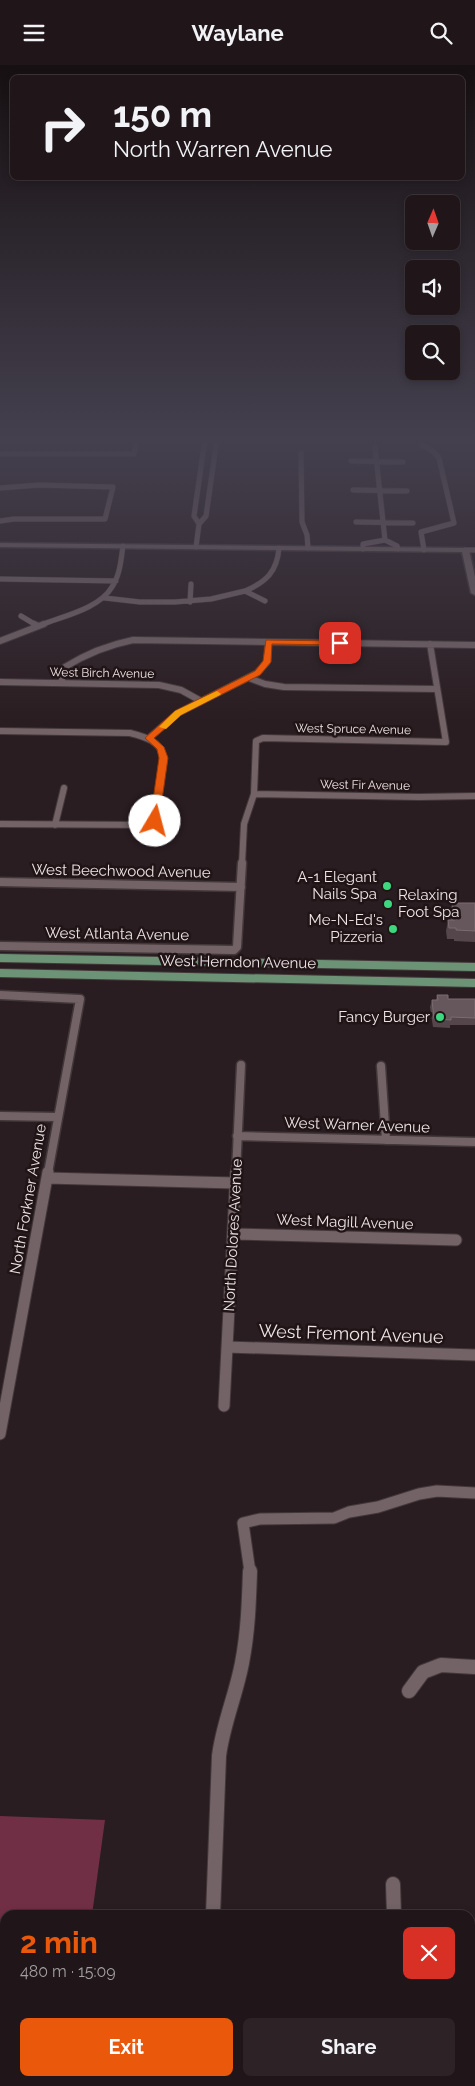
<!DOCTYPE html>
<meta charset="utf-8">
<style>
:root{--surface:#201619;--page:#2d2326;--text:#f1f3f6;--muted:#a29fa2;--line:#3d3538;--accent:#ea580c}
body{margin:0;font-family:Raleway,sans-serif;background:var(--page);color:var(--text);height:100vh;display:flex;flex-direction:column;font-size:19px;white-space:nowrap}
*{box-sizing:border-box;margin:0}
p{font-size:16px;color:var(--muted)}
.icon{flex:none;width:28px;height:28px;fill:none;stroke:currentColor;stroke-width:2;stroke-linecap:round;stroke-linejoin:round}
.map{position:relative;flex:1;overflow:hidden}
.panel{position:absolute;left:0px;top:1845px;width:475px;height:176px;display:flex;flex-direction:column;background:var(--surface);border-radius:15px 15px 0 0;box-shadow:0 2px 8px #0003,0 0 0 1px var(--line)}
.panel>*{flex:none}
.hud{position:absolute;left:10px;top:10px;width:455px;height:105px;border-radius:8px;box-shadow:0 2px 8px #0003,0 0 0 1px var(--line);background:#201619;color:var(--text);overflow:hidden}
.needle{width:32px;rotate:2deg}
.fabs{position:absolute;left:405px;top:130px;display:grid;gap:10px}
.fabs a{display:grid;place-items:center;width:55px;height:55px;border-radius:8px;background:var(--surface);box-shadow:0 2px 8px #0003,0 0 0 1px var(--line);font-size:25px}
.pin{position:absolute;display:grid;place-items:center;width:42px;height:42px;color:#fff;margin:-21px;border-radius:10px;box-shadow:0 2px 8px #0006}
.me{position:absolute;width:55px;margin:-28px;rotate:8deg;stroke-linejoin:round;filter:drop-shadow(0 0 4px #0008)}
.turn{display:flex;align-items:center;gap:18px;height:105px;padding:0 20px;font-size:22px}
.turn .icon{width:65px;height:65px;stroke-width:2.5}
.turn b{display:block;font-size:35px;line-height:42px}
.round{display:grid;place-items:center;flex:none;width:52px;height:52px;border-radius:8px;background:var(--page)}
.summary{display:flex;align-items:center;justify-content:space-between;height:85px;padding:0 20px}
h1{font-size:30px;font-weight:700;line-height:38px;color:var(--accent)}
.button{display:flex;gap:10px;margin-top:auto;padding:10px 20px}
.button a{flex:1;height:58px;border-radius:8px;background:var(--accent);color:#fff;font-size:20px;font-weight:700;line-height:58px;text-align:center}
.button a+a{background:var(--page);color:var(--text)}
header{display:flex;justify-content:space-between;align-items:center;height:65px;padding:0 20px;background:var(--surface);font-size:22px;font-weight:700}
.map>svg:first-child{display:block}
.green{fill:#712f45}
.lines{fill:none;stroke-linecap:round;stroke-linejoin:round}
.street-far4-casing{stroke:#42383a;stroke-width:6}
.street-far3-casing{stroke:#42383a;stroke-width:8}
.street-far2-casing{stroke:#42383a;stroke-width:11}
.street-far1-casing{stroke:#42383a;stroke-width:13}
.street-casing{stroke:#42383a;stroke-width:16}
.secondary-casing{stroke:#42383a;stroke-width:3}
.primary-casing{stroke:#42383a;stroke-width:2}
.street-far4{stroke:#736367;stroke-width:5}
.street-far3{stroke:#736367;stroke-width:6}
.street-far2{stroke:#736367;stroke-width:8}
.street-far1{stroke:#736367;stroke-width:11}
.street{stroke:#736367;stroke-width:14}
.secondary{fill:#736367;fill-rule:evenodd}
.primary{fill:#6c9376;fill-rule:evenodd}
.wall{fill:#54464a}
.building{fill:#65575b;stroke:#7a6d70}
.route{fill:#ea580c;stroke:#983908}
.slow{fill:#f59e0b}
.poi-dot{fill:#3cd77e;stroke:#211417;stroke-width:2}
.labels{text-anchor:middle;stroke-width:5;stroke-linejoin:round;paint-order:stroke}
.far-street-label{font-size:12px;fill:#ede4e6;stroke:#211417}
.street-label{font-size:15px;fill:#ede4e6;stroke:#211417}
.poi-label{font-size:15px;fill:#ede4e6;stroke:#211417;text-anchor:end}
.near-street-label{font-size:18px;fill:#ede4e6;stroke:#211417}
</style>
<header><svg class="icon" aria-label="menu" viewBox="0 0 24 24"><path d="M4 6h16M4 12h16M4 18h16"/></svg>Waylane<svg class="icon" aria-label="search" viewBox="0 0 24 24"><circle cx="10" cy="10" r="6"/><path d="M15 15l6 6"/></svg></header>
<div class="map">
<svg width="475" height="2021" viewBox="0 0 475 2021">
<rect width="100%" height="100%" fill="#2a1d21"/>
<path class="green" d="M0,1751L105,1755L92,1850H5V1878H0Z"/>
<g class="lines">
<defs>
<path id="street-far4" d="M422,380L433,386L439,393L454,458L421,467L424,485
M375,382L385,475
M301,388L302,457L307,470L308,483
M0,389H134L137,374
M351,396L403,397
M0,423L39,420L113,422L105,454H14L0,456
M353,425L407,426
M356,457L413,458
M199,459L194,451L205,374
M196,482L199,459L206,451L217,374
M363,484V479L385,475L397,481L398,484
M465,485H475
M0,514L116,516
M245,526C266,517 277,507 279,483
M105,533L140,537H175L211,534L245,526L265,536
M190,537L191,519
M21,551L36,560
M41,560C63,551 99,544 112,522C120,510 121,495 123,481"/>
<path id="street-far3" d="M34,559L38,561
M0,576L44,559
M249,613L265,619L284,622L437,624
M0,617L159,620L181,625L201,636
M61,618L65,602C86,589 108,580 133,575L475,580
M0,666L130,668C146,672 160,676 164,693L155,756L152,760L0,759
M149,673L178,648L257,608L267,597L268,577
M254,729L419,732L475,731
M55,760L64,723
M242,799L244,759L254,729L256,676L263,673L446,677L430,579"/>
<path id="street-far2" d="M0,817L241,822
M0,881L234,885L237,882L242,798
M0,930L80,934L48,1108
M381,1001L386,1075
M0,1051L57,1052
M237,1071L475,1077
M236,1108L241,1000"/>
<path id="street-far1" d="M47,1113L235,1118
M233,1169L456,1175
M227,1282L475,1290
M224,1341L236,1107
M0,1369L48,1107
M250,1507L243,1458L260,1454L334,1453L349,1447L378,1442L419,1429L437,1426L475,1428"/>
<path id="street" d="M409,1626L423,1607L441,1600L475,1602
M393,1819L394,1850
M213,1850L219,1691C223,1659 236,1630 242,1598C248,1567 249,1537 250,1506
M207,2016V2021
M402,2016V2021"/>
<path id="secondary" d="M0,478L465,483L469,485L475,512V530L471,528L462,487L0,482Z"/>
<path id="primary" d="M0,889L475,898V906L0,897Z
M0,904L475,914V922L0,912Z"/>
</defs>
<use href="#street-far4" class="street-far4-casing"/>
<use href="#street-far3" class="street-far3-casing"/>
<use href="#street-far2" class="street-far2-casing"/>
<use href="#street-far1" class="street-far1-casing"/>
<use href="#street" class="street-casing"/>
<use href="#secondary" class="secondary-casing"/>
<use href="#primary" class="primary-casing"/>
<use href="#street-far4" class="street-far4"/>
<use href="#street-far3" class="street-far3"/>
<use href="#street-far2" class="street-far2"/>
<use href="#street-far1" class="street-far1"/>
<use href="#street" class="street"/>
<use href="#secondary" class="secondary"/>
<use href="#primary" class="primary"/>
</g>
<path class="wall" d="M452,838H475V877L454,876V874H447L446,866L448,855H451L450,849Z
M437,930L448,934H475V960H450V963L433,962L430,942L432,935H436Z"/>
<path class="building" d="M452,838H475V866L456,865V863H449L448,855H455Z
M437,930H448V934H475V953L451,952V955L434,954L432,935H438Z"/>
<linearGradient id="sky" x2="0" y2="1"><stop stop-color="#171012"/><stop offset="0.57" stop-color="#44404e"/><stop offset="1" stop-color="#44404e" stop-opacity="0"/></linearGradient>
<rect width="475" height="657" fill="url(#sky)"/>
<path class="route" d="M266,575L340,576L344,578L340,580L272,579L271,597L260,610L181,650L154,673L164,682L168,693L159,756L158,757H152L150,756L159,693L157,684L145,673L175,646L255,606L263,596Z"/>
<path class="slow" d="M217,626L221,629L220,630L181,650L166,664L159,662L175,646Z"/>
<g class="poi-dot">
<circle cx="387" cy="821" r="5"/>
<circle cx="388" cy="839" r="5"/>
<circle cx="393" cy="864" r="5"/>
<circle cx="440" cy="952" r="5"/>
</g>
<g class="labels">
<g class="far-street-label">
<text transform="translate(102 608) rotate(1)" y="4">West Birch Avenue</text>
<text transform="translate(353 664) rotate(1)" y="4">West Spruce Avenue</text>
<text transform="translate(365 720) rotate(1)" y="4">West Fir Avenue</text>
</g>
<g class="street-label">
<text transform="translate(121 806) rotate(1)" y="5">West Beechwood Avenue</text>
<text transform="translate(117 869) rotate(1)" y="5">West Atlanta Avenue</text>
<text transform="translate(238 897) rotate(1)" y="5">West Herndon Avenue</text>
<text transform="translate(357 1060) rotate(2)" y="5">West Warner Avenue</text>
<text transform="translate(28 1134) rotate(-80)" y="5">North Forkner Avenue</text>
<text transform="translate(345 1157) rotate(2)" y="5">West Magill Avenue</text>
<text transform="translate(233 1170) rotate(-87)" y="5">North Dolores Avenue</text>
</g>
<g class="poi-label">
<text x="377" y="817">A-1 Elegant<tspan x="377" dy="17">Nails Spa</tspan></text>
<text x="398" y="835" text-anchor="start">Relaxing<tspan x="398" dy="17">Foot Spa</tspan></text>
<text x="383" y="860">Me-N-Ed's<tspan x="383" dy="17">Pizzeria</tspan></text>
<text x="430" y="957">Fancy Burger</text>
</g>
<g class="near-street-label">
<text transform="translate(351 1269) rotate(2)" y="6">West Fremont Avenue</text>
</g>
</g>
</svg>
<div class="fabs">
<a><svg class="needle" viewBox="-14 -14 28 28"><path d="M0-13l5 13h-10z" fill="#e53935"/><path d="M0 13l5-13h-10z" fill="#a29fa2"/></svg></a>
<a><svg class="icon" aria-label="sound" viewBox="0 0 24 24"><path d="M4 9h4l5-4v14l-5-4H4zM17 9q2 3 0 6"/></svg></a>
<a><svg class="icon" aria-label="search" viewBox="0 0 24 24"><circle cx="10" cy="10" r="6"/><path d="M15 15l6 6"/></svg></a>
</div>
<div class="pin" style="left:340px;top:578px;background:#d93025"><svg class="icon" aria-label="arrive" viewBox="0 0 24 24"><path d="M6 21V4h12l-3 4 3 4H6"/></svg></div>
<svg class="me" style="left:155px;top:756px" viewBox="-20 -20 40 40"><circle r="19" fill="#fff"/><path d="M0-13L10 11 0 6-10 11z" fill="#ea580c"/></svg>
<div class="hud">
<div class="turn"><svg class="icon" aria-label="right" viewBox="0 0 24 24"><path d="M7 20v-9h11M14 6l5 5-5 5"/></svg><div><b>150 m</b>North Warren Avenue</div></div>
</div>
<section class="panel">
<div class="summary"><div><h1>2 min</h1><p>480 m · 15:09</p></div><a class="round" style="background:#d93025;color:#fff"><svg class="icon" aria-label="close" viewBox="0 0 24 24"><path d="M6 6l12 12M18 6L6 18"/></svg></a></div>
<div class="button"><a>Exit</a><a>Share</a></div>
</section>
</div>
